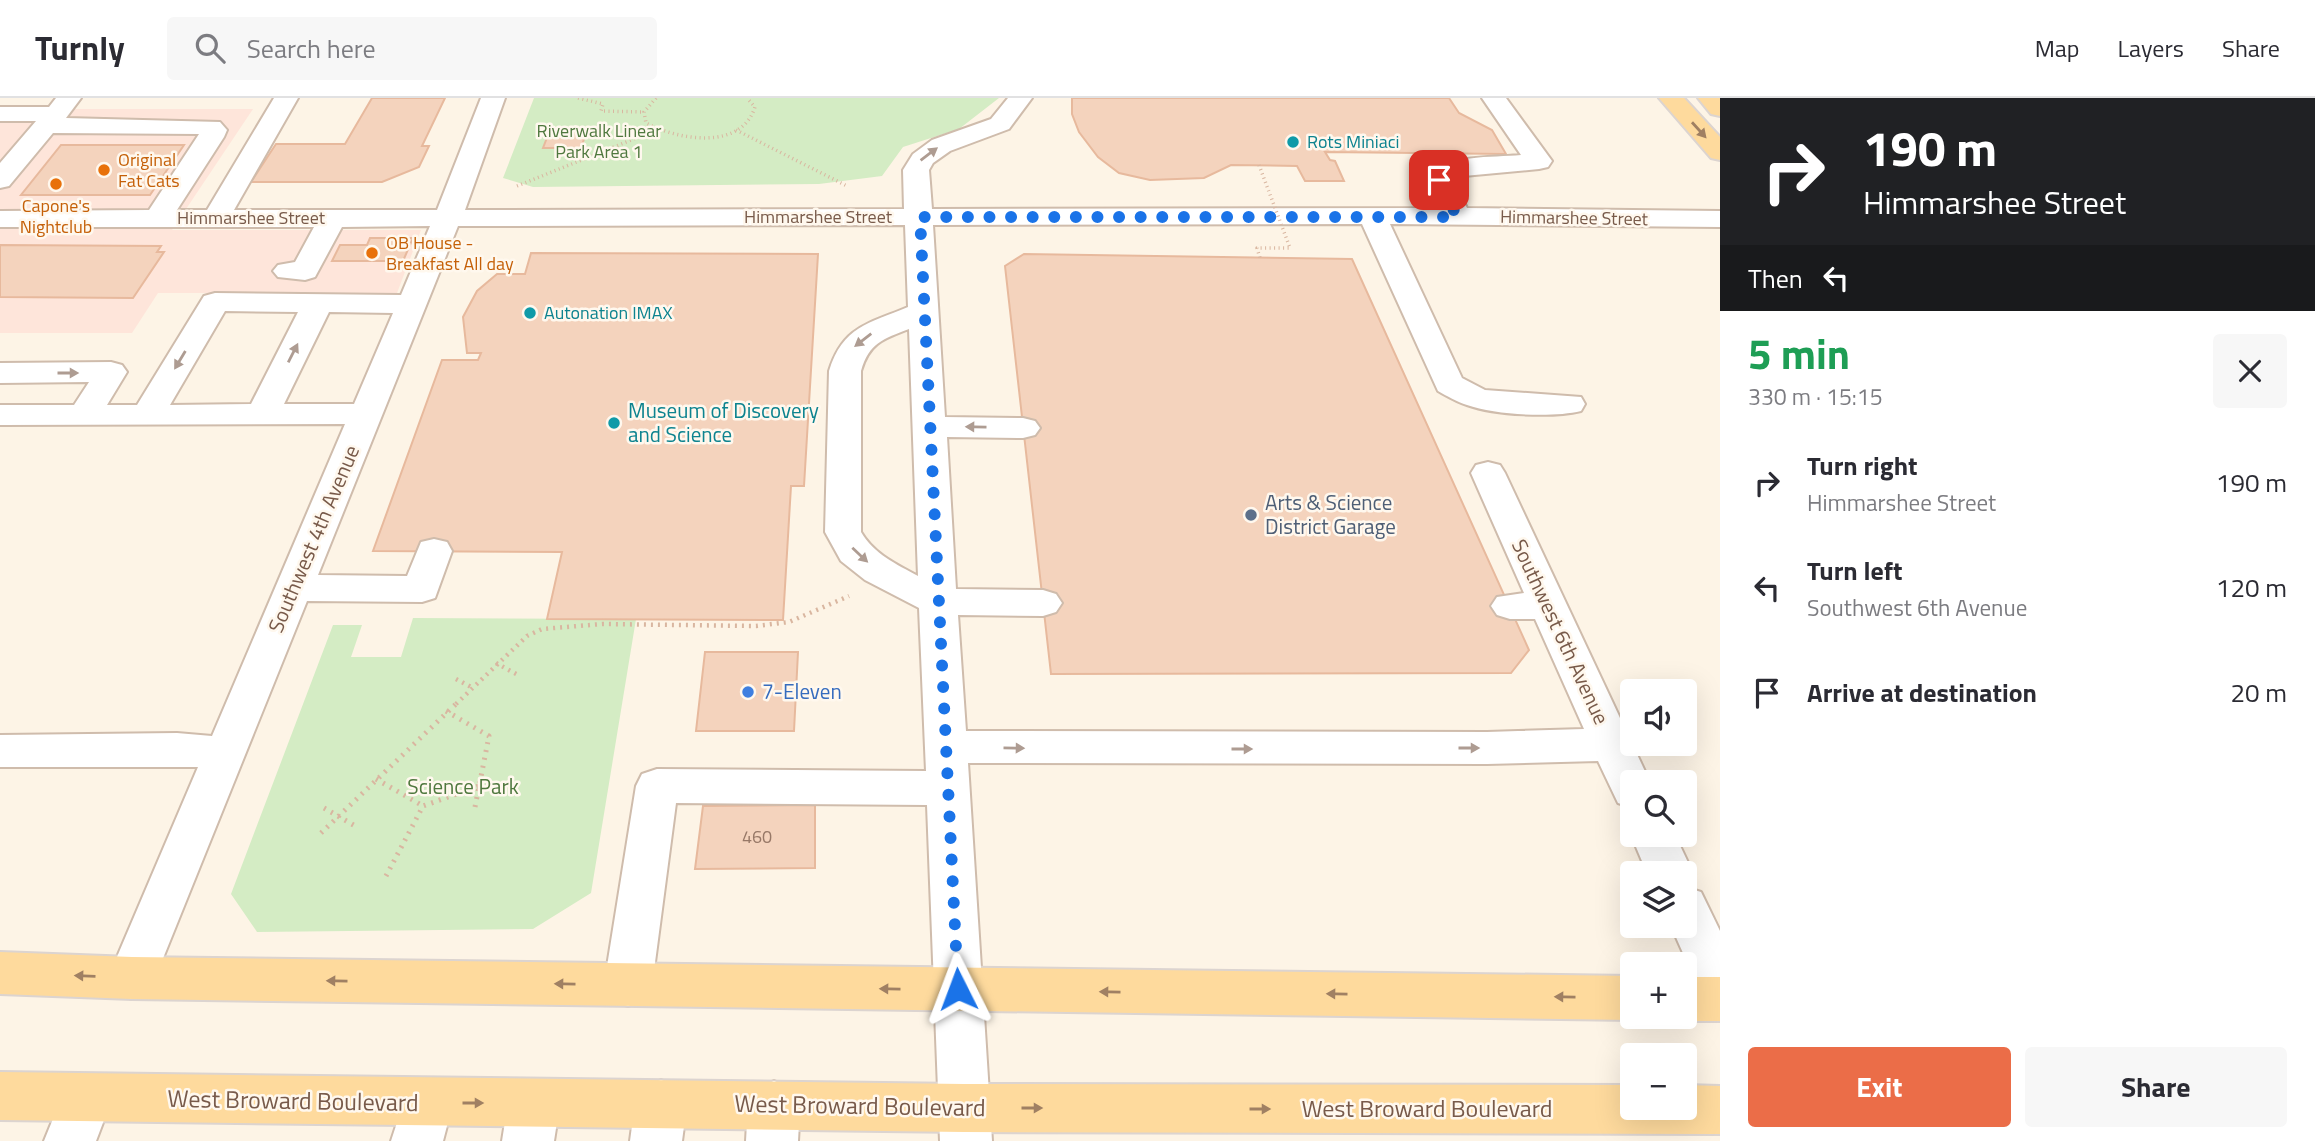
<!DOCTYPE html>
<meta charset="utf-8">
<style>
:root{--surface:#fff;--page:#f7f7f7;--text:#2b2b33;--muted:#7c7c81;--line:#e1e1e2;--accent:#eb6d48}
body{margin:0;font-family:"Titillium Web",sans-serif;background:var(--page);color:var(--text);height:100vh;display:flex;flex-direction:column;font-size:26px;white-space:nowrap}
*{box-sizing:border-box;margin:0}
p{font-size:23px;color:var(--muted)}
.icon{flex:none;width:38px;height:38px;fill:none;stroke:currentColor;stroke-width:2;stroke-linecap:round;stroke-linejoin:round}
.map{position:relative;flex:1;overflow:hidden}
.drawer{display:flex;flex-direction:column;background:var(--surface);width:595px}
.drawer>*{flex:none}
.guide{background:#202124;color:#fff;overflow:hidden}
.controls{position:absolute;left:1620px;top:581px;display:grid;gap:14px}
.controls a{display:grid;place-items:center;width:77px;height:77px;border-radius:7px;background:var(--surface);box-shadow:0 7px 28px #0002;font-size:35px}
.pin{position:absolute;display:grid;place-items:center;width:60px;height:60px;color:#fff;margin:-30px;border-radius:14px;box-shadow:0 4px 10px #0006}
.me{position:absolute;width:77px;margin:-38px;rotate:357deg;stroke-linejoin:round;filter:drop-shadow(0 0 5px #0008)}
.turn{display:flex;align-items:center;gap:24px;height:147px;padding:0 28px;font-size:32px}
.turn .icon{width:91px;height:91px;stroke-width:2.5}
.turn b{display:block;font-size:49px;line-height:60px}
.then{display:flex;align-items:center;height:66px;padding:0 28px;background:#0003;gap:14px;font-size:26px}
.round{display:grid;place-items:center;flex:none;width:74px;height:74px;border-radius:7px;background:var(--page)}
.headline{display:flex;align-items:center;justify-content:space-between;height:119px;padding:0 28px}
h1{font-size:42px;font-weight:700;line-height:52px;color:#1e9e55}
.cta{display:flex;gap:14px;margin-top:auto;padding:14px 28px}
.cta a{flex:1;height:80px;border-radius:7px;background:var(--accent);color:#fff;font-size:28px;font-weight:700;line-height:80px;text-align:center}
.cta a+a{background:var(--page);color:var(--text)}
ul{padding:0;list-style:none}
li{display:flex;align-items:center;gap:21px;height:105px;padding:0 28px}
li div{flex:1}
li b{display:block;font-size:26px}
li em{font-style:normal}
header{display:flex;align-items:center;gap:42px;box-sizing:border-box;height:98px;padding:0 35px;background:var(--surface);border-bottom:2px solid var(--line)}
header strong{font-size:33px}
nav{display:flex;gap:38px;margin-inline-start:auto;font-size:24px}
.search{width:490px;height:63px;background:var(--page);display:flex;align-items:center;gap:18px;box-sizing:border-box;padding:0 24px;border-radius:7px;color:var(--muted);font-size:26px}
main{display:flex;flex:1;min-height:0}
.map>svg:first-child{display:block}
.commercial{fill:#fee5da}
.green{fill:#d4ecc4}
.building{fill:#f4d3bd;stroke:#e7b99d;stroke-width:2}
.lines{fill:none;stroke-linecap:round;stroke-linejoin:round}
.minor-casing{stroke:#cfbcac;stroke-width:4}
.major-casing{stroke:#dcd4d0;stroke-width:4}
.path-far2{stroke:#d9b6a0;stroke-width:3.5;stroke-dasharray:1 3.5;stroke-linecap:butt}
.path-far1{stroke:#d9b6a0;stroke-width:4.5;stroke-dasharray:2 5;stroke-linecap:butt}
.path{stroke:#d9b6a0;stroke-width:5;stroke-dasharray:2 6;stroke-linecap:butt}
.minor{fill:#fff;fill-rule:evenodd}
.major{fill:#feda9d;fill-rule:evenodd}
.path-bridge{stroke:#d9b6a0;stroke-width:3.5;stroke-dasharray:1 3.5;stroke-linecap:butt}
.oneway{fill:#a08063}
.oneway2{fill:#ae9c92}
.route{stroke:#1a73e8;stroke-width:12;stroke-dasharray:0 21.6}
.culture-dot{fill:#0f9aa8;stroke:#fff8ee;stroke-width:2.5}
.food-dot{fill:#e8710a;stroke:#fff8ee;stroke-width:2.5}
.service-dot{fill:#5c6f8a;stroke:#fff8ee;stroke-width:2.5}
.shop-dot{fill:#3f7fe0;stroke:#fff8ee;stroke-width:2.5}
.labels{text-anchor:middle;stroke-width:5;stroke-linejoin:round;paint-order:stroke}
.far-park-label{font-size:18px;fill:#4f783e;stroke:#fff8ee}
.far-culture-label{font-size:18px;fill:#0d838f;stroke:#fff8ee;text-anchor:start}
.far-food-label{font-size:18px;fill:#c56008;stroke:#fff8ee;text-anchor:start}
.far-street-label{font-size:18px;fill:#785a4a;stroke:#fff8ee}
.number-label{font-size:18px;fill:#977867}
.culture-label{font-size:21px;fill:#0d838f;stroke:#fff8ee;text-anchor:start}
.service-label{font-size:21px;fill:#4e5e75;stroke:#fff8ee;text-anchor:start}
.street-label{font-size:21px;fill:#785a4a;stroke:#fff8ee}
.shop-label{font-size:21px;fill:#366cbe;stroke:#fff8ee;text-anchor:start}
.park-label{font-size:21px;fill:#4f783e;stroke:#fff8ee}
.near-street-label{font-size:24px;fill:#785a4a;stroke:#fff8ee}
</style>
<header>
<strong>Turnly</strong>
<div class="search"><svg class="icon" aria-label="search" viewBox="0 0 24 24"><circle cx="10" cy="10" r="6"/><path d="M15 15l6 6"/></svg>Search here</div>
<nav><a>Map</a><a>Layers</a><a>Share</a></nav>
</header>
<main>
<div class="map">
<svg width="1720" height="1043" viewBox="0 0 1720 1043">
<rect width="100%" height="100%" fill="#fdf4e6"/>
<path class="commercial" d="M0,11H253L172,132H421L397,195H158L132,235H0Z"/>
<path class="green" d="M534,0H999L959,31L903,49L882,78L819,86L533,89L503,80Z
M413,520L636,521L591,795L533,831L257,834L231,796L333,527H362L351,559H401Z"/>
<path class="building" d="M372,0H445L422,48H429L419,69L382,84H251L276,46H345Z
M1072,0H1449L1459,15L1492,32L1506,56L1325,54L1330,62L1335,63L1344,83H1305L1297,68L1231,67L1204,80L1150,82L1119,75L1098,59L1079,34L1072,16Z
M550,32H587L581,50H543Z
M61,47H184L150,97H21Z
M370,140H413L403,163H332L340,147H367Z
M0,147L161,148L157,154H164L133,200L0,199Z
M531,155L818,156L804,388H791L783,522L547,521L562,454L373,453L442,262H478L481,255H467L463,219L477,193L497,176H525Z
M531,155L818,156L804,388H791L783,522L547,521L562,454L373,453L442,262H478L481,255H467L463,219L477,193L497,176H525Z
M1024,156L1352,161L1529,552L1511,575L1051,576L1005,168Z
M705,554H798L794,633H696Z
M815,707V770L695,771L703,708Z"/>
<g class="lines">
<defs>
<path id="minor" d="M56,0H81L66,20L220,24L227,32L224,39L177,112H207L274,0H298L234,112H437L481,0H505L465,112L904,111L903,72L913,56L932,42L991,21L1008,0H1032L1009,31L950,53L933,65L929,72L932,111L1439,110L1426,82C1444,55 1493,60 1521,57L1482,0H1506L1552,63L1548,69L1539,71L1464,78L1454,85L1467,110L1720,113V129L1390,126L1462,280L1485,292L1581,299L1585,306L1581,313C1552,320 1495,317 1467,307C1457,304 1447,298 1438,293L1362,126L933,127L945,319L1023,320L1035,323L1040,330L1035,337L1023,340L947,339L956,491L1043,492L1056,496L1062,505L1056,514L1043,518L958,517L966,633L1487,634L1584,631L1535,521H1510L1497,517L1491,508L1497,499L1524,495L1471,375L1476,367L1488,364L1500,367L1505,375L1650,684H1633V710L1618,705L1598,663L1487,666L968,665L992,1043H940L927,707L676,705L652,887L645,902L628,908L611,902L604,887L636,688L642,676L657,671L926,673L919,510L865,482L841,463L825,434L829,273C843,228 868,226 908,209L905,127L458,128L318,477L407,478L421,444L434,441L447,444L452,453L435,500L422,504L307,503L149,895L132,901L115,895L108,880L198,669H0V637L177,635L212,638L345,326L0,327V307H74L89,284L0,285V265L111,264L122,267L127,274L107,307H137L204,198L215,195L401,197L430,128L342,129L315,179L305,182L278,179L273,173L278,167L295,164L314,129H0V113L149,112L199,36L53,35L9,88L0,90V65L36,23H0V9H49ZM225,213L298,214L251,306L170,307ZM329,214L393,215L354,306H284ZM909,231L918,478C896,466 874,456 861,434V273C869,245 883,241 909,231Z
M1633,733V737H1675L1693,775L1685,789L1701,794L1720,833V906L1703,900L1671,828H1685V775H1647L1631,737Z
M86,977L104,984L112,1001L96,1043H44L68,984Z
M427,981L445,988L453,1005L443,1043H391L409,988Z
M534,981L552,988L560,1005L554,1043H502L508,1005L516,988Z
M661,982L679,989L687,1006L682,1043H630L635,1006L643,989Z
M774,983L792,990L800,1007L798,1043H746L748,1007L756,990Z"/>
<path id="major" d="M1659,0H1684L1720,39V62L1711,60Z
M1698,0H1720V18L1711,16Z
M0,854L132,859L1633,878V919H1641L1633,922L132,901L0,896Z
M1685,879H1720V923H1685L1674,919H1685Z
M0,974L964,986L1633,987V1010H1685V987L1720,988V1036L964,1034L0,1022Z"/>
</defs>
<use href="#minor" class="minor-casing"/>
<use href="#major" class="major-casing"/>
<path class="path-far2" d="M578,0L603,6L601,13L644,14
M656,0L644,14L646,25C678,42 741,53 755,9L747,0
M736,32L847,88
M517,88L656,32"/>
<path class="path-far1" d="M496,565L518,577
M456,581L471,589
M456,606L527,538L542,531L602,526L756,528L789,524L849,498"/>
<path class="path" d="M446,613L489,638L474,714
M376,681L423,708
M324,710L357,729
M321,735L458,604
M386,778L423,708L479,688"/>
<use href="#minor" class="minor"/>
<use href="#major" class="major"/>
<path class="path-bridge" d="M1259,67L1290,150H1257L1260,160"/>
</g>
<defs><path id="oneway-solid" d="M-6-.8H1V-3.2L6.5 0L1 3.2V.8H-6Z" transform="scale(1.75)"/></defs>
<g class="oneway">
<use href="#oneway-solid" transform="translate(1699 32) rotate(48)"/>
<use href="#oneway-solid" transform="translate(85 878) rotate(-178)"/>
<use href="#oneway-solid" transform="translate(337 883) rotate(-179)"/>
<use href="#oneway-solid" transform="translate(565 886) rotate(-179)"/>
<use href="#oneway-solid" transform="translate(890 891) rotate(-179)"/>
<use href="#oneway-solid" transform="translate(1110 894) rotate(-179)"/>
<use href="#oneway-solid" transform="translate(1337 896) rotate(-179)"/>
<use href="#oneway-solid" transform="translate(1565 899) rotate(-179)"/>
<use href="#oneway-solid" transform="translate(473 1005)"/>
<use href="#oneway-solid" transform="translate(1032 1010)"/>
<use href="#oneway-solid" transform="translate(1260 1011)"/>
</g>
<g class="oneway2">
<use href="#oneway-solid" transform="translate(929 56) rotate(-37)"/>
<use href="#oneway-solid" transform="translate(863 242) rotate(142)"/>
<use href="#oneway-solid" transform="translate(293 255) rotate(-63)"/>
<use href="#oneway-solid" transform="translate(180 262) rotate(121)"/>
<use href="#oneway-solid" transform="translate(68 275)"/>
<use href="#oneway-solid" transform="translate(976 329) rotate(-179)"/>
<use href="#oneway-solid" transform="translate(860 457) rotate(43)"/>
<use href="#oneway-solid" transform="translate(1014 650) rotate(1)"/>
<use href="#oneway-solid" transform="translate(1469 650)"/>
<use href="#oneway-solid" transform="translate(1242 651)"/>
</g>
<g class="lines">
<path class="route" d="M958,891L920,119H1457L1439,82"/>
</g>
<g class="culture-dot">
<circle cx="1293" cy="44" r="7"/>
<circle cx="530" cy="215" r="7"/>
<circle cx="614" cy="325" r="7"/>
</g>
<g class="food-dot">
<circle cx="104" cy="72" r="7"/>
<circle cx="56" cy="86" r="7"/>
<circle cx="372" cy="155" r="7"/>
</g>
<circle class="service-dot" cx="1251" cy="417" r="7"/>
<circle class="shop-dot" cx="748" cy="594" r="7"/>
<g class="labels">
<g class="far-park-label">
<text x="599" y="39">Riverwalk Linear<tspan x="599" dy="21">Park Area 1</tspan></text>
</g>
<g class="far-culture-label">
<text x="1307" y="50">Rots Miniaci</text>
<text x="544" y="221">Autonation IMAX</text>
</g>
<g class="far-food-label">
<text x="118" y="68">Original<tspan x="118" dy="21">Fat Cats</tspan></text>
<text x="56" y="114" text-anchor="middle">Capone's<tspan x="56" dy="21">Nightclub</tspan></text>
<text x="386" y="151">OB House -<tspan x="386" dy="21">Breakfast All day</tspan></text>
</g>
<g class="far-street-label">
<text x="818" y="125">Himmarshee Street</text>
<text x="251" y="126">Himmarshee Street</text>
<text transform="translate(1574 120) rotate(1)" y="6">Himmarshee Street</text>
</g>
<g class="number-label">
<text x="757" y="745">460</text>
</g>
<g class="culture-label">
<text x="628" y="320">Museum of Discovery<tspan x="628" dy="24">and Science</tspan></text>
</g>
<g class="service-label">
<text x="1265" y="412">Arts &amp; Science<tspan x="1265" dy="24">District Garage</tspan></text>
</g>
<g class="street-label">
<text transform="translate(314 441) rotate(-67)" y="7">Southwest 4th Avenue</text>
<text transform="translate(1560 534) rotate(65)" y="7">Southwest 6th Avenue</text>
</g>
<g class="shop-label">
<text x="762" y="601">7-Eleven</text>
</g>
<g class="park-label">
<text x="463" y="696">Science Park</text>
</g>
<g class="near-street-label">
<text transform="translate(293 1003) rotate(1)" y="8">West Broward Boulevard</text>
<text transform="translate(860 1008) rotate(1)" y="8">West Broward Boulevard</text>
<text x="1427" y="1019">West Broward Boulevard</text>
</g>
</g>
</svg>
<div class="controls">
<a><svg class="icon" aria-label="sound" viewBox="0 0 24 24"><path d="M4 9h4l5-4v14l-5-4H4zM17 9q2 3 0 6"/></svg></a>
<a><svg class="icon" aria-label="search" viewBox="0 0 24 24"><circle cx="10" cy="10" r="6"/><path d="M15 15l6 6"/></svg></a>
<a><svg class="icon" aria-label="layers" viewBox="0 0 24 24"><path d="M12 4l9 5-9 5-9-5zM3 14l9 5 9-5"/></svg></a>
<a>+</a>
<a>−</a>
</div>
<div class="pin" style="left:1439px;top:82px;background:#d93025"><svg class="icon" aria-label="arrive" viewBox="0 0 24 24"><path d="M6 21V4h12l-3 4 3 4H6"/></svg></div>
<svg class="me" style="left:958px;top:891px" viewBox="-20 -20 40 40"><path d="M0-17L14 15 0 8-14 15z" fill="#1a73e8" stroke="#fff" stroke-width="4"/></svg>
</div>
<section class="drawer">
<div class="guide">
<div class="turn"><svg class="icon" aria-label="right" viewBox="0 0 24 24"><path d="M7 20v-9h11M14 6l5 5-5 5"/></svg><div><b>190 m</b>Himmarshee Street</div></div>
<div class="then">Then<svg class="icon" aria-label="left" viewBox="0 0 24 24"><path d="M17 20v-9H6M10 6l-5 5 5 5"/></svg></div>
</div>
<div class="headline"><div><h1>5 min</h1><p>330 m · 15:15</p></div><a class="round"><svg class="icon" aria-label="close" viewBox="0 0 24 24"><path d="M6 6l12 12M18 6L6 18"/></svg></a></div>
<ul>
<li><svg class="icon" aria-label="right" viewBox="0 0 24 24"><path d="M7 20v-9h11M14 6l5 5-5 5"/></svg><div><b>Turn right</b><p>Himmarshee Street</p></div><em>190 m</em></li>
<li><svg class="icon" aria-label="left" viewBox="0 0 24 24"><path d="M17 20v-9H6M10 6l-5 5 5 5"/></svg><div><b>Turn left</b><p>Southwest 6th Avenue</p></div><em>120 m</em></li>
<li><svg class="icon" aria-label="arrive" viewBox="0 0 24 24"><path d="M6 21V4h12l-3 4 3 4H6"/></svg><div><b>Arrive at destination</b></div><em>20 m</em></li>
</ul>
<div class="cta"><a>Exit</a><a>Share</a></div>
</section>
</main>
